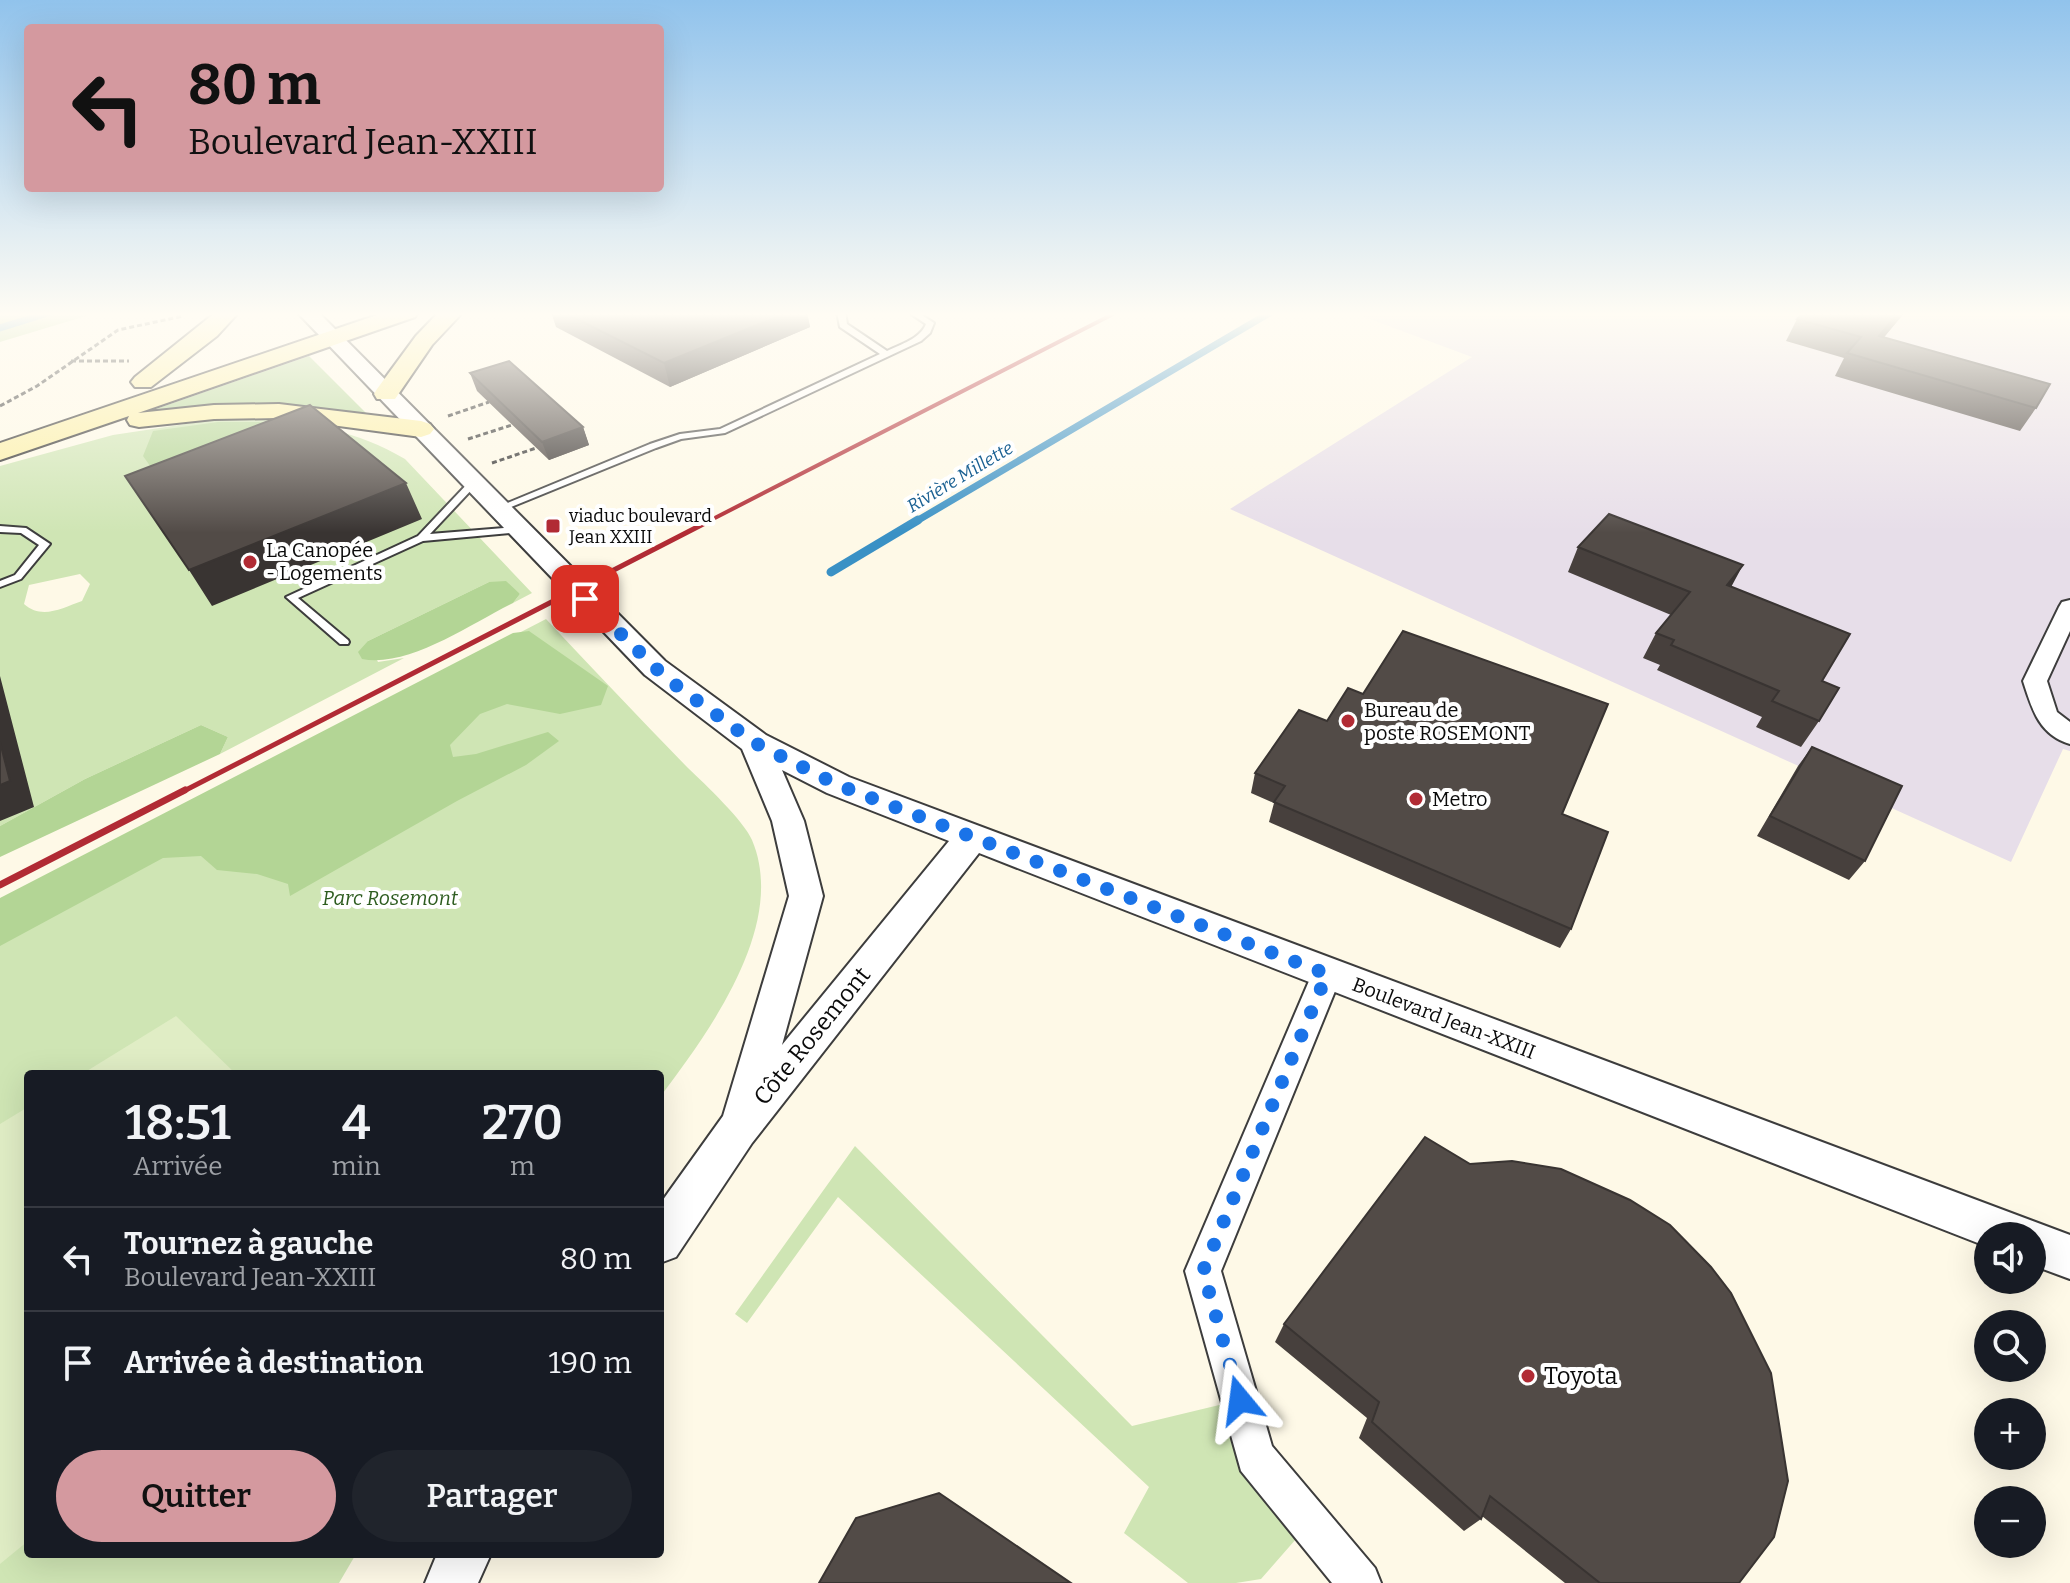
<!DOCTYPE html>
<html lang="fr">
<meta charset="utf-8">
<style>
:root{--surface:#171b24;--page:#20242c;--text:#f1f3f6;--muted:#9ea1a6;--line:#363941;--accent:#d4999f}
body{margin:0;font-family:Bitter,serif;background:var(--page);color:var(--text);height:100vh;display:flex;flex-direction:column;font-size:30px;white-space:nowrap}
*{box-sizing:border-box;margin:0}
p{font-size:26px;color:var(--muted)}
.icon{flex:none;width:44px;height:44px;fill:none;stroke:currentColor;stroke-width:2;stroke-linecap:round;stroke-linejoin:round}
.map{position:relative;flex:1;overflow:hidden}
.side{position:absolute;left:24px;top:1070px;width:640px;height:488px;display:flex;flex-direction:column;background:var(--surface);border-radius:8px;box-shadow:0 8px 32px #0002}
.side>*{flex:none}
.top-card{position:absolute;left:24px;top:24px;width:640px;height:168px;border-radius:8px;box-shadow:0 8px 32px #0002;background:#d4999f;color:#111;overflow:hidden}
.buttons{position:absolute;left:1974px;top:1222px;display:grid;gap:16px}
.buttons a{display:grid;place-items:center;width:72px;height:72px;border-radius:50%;background:var(--surface);box-shadow:0 8px 32px #0002;font-size:40px}
.pin{position:absolute;display:grid;place-items:center;width:68px;height:68px;color:#fff;margin:-34px;border-radius:16px;box-shadow:0 4px 12px #0006}
.me{position:absolute;width:88px;margin:-44px;rotate:344deg;stroke-linejoin:round;filter:drop-shadow(0 0 6px #0008)}
.turn{display:flex;align-items:center;gap:28px;height:168px;padding:0 32px;font-size:36px}
.turn .icon{width:104px;height:104px;stroke-width:2.5}
.turn b{display:block;font-size:56px;line-height:68px}
.eta{display:flex;justify-content:space-evenly;align-items:center;height:136px;text-align:center}
.eta b{font-size:48px;font-weight:600;line-height:56px}
.button{display:flex;gap:16px;margin-top:auto;padding:16px 32px}
.button a{flex:1;height:92px;border-radius:48px;background:var(--accent);color:#111;font-size:32px;font-weight:600;line-height:92px;text-align:center}
.button a+a{background:var(--page);color:var(--text)}
ul{padding:0;list-style:none}
li{display:flex;align-items:center;gap:24px;height:104px;padding:0 32px;border-top:2px solid var(--line)}
li div{flex:1}
li b{display:block;font-size:30px}
li em{font-style:normal}
.map>svg:first-child{display:block}
.industrial{fill:#e7dee9}
.green{fill:#cfe5b4;fill-rule:evenodd}
.forest{fill:#b3d595}
.pitch{fill:#e0edc5}
.lines{fill:none;stroke-linecap:round;stroke-linejoin:round}
.stream-far1{stroke:#3a91c5;stroke-width:7}
.stream{stroke:#3a91c5;stroke-width:9}
.service-casing{stroke:#3d3d3d;stroke-width:4}
.minor-casing{stroke:#3d3d3d;stroke-width:4}
.tertiary-casing{stroke:#3d3d3d;stroke-width:4}
.secondary-casing{stroke:#2c2c2c;stroke-width:4}
.path{stroke:#2c2c2c;stroke-width:3;stroke-dasharray:5 3;stroke-linecap:butt}
.service{fill:#fff;fill-rule:evenodd}
.minor{fill:#fff;fill-rule:evenodd}
.tertiary{fill:#fff;fill-rule:evenodd}
.secondary{fill:#fbefa6;fill-rule:evenodd}
.rail-far2{stroke:#b12b34;stroke-width:4}
.rail-far1{stroke:#b12b34;stroke-width:5}
.rail{stroke:#b12b34;stroke-width:7}
.wall{fill:#47403d}
.shaded-wall{fill:#393432}
.building{fill:#524b47;stroke:#393432;stroke-width:2}
.route{stroke:#1a73e8;stroke-width:14;stroke-dasharray:0 25.2}
.poi-dot{fill:#b12b34;stroke:#fff;stroke-width:3}
.labels{text-anchor:middle;stroke-width:8;stroke-linejoin:round;paint-order:stroke}
.far-water-label{font-size:18px;font-style:italic;fill:#1b6193;stroke:#fff}
.far-poi-label{font-size:18px;fill:#0a0a0a;stroke:#fff;text-anchor:start}
.poi-label{font-size:20px;fill:#0a0a0a;stroke:#fff;text-anchor:start}
.park-label{font-size:20px;font-style:italic;fill:#2d5c1f;stroke:#fff}
.street-label{font-size:20px;fill:#0a0a0a;stroke:#fff}
.near-street-label{font-size:24px;fill:#0a0a0a;stroke:#fff}
.near-poi-label{font-size:24px;fill:#0a0a0a;stroke:#fff;text-anchor:start}
</style>
<div class="map">
<svg width="2070" height="1583" viewBox="0 0 2070 1583">
<rect width="100%" height="100%" fill="#fef9e7"/>
<path class="industrial" d="M1351,312H2070V751L2063,749L2011,862L1230,509L1472,357Z"/>
<path class="green" d="M219,419C285,418 347,425 405,459L532,593L513,603L520,594L489,582L368,641L378,662L404,658L220,754L228,737L201,725L85,779L0,826V466L113,435ZM80,574L90,584L82,601C62,608 42,620 24,604L29,585Z
M546,619C593,669 640,719 688,768C705,784 744,821 752,840C788,925 709,1032 660,1097V1074H28V1554H356L339,1583H0V903Z
M855,1146L1132,1426L1240,1400L1310,1523L1261,1579L1236,1583H1188L1124,1533L1149,1487L838,1197L747,1323L735,1314Z"/>
<path class="forest" d="M0,312H99L0,342Z
M309,356L367,414C288,402 230,403 150,411Z
M218,422H283L153,470L143,456L153,431Z
M506,581L520,594L513,603C470,624 409,668 362,659L358,652L368,641L489,582Z
M529,631L608,686L601,705L560,714L507,704L480,714L450,745L453,757L476,754L548,732L559,741L526,765L457,801L290,896L288,884L257,874L217,870L201,856L163,858L0,946V898L513,633Z
M201,725L228,737L220,754L0,857V826L85,779Z"/>
<path class="pitch" d="M176,1016L236,1074H82Z
M28,1107V1541L0,1564V1124Z"/>
<g class="lines">
<path class="stream-far1" d="M0,328L51,312
M915,522L1271,312"/>
<path class="stream" d="M831,572L918,520"/>
<defs>
<path id="service" d="M837,312H845L847,324L887,351C901,344 920,339 926,324L908,312H917L934,323L930,333L921,341L725,433L681,439L656,448L501,511H495L493,509L650,444L680,434L720,429L880,354L840,327Z
M473,480L476,481V485L430,534L517,527L520,528V532L423,541L298,598L348,640L349,642L348,644H340L286,597L418,536L470,481Z
M0,526L26,528L50,544L21,579L0,587V581L15,575L39,545L21,533L0,532Z"/>
<path id="minor" d="M2070,600V631L2047,681L2057,712L2070,722V744C2039,735 2032,709 2023,681L2059,607L2062,602Z
M1327,961L1338,965L1342,974L1221,1271L1272,1446L1375,1568L1381,1583H1332L1241,1471L1185,1271L1312,974L1316,965Z"/>
<path id="tertiary" d="M297,312H318L665,661L766,735L849,777L2070,1235V1279L2032,1265V1236H1988V1247L979,853L752,1143L676,1257L660,1263V1204L723,1116L789,896L772,821L742,749L645,675ZM782,770L827,793L949,841L782,1045L823,896L804,821Z
M437,1554H491L478,1583H425Z"/>
<path id="secondary" d="M216,312H239L217,336L151,387H135L131,382L135,377Z
M386,312H418L415,317L138,413L214,405L279,404L421,421L430,424L434,429L430,434L421,437L279,418L214,419L139,427L130,425L127,420L129,416L0,460V443Z
M439,312H463L432,345L395,399H377L374,394L377,389L416,336Z"/>
</defs>
<use href="#service" class="service-casing"/>
<use href="#minor" class="minor-casing"/>
<use href="#tertiary" class="tertiary-casing"/>
<use href="#secondary" class="secondary-casing"/>
<path class="path" d="M71,361H129
M0,406L37,386L118,330L183,316
M448,416L489,402
M468,439L512,425
M492,463L536,448"/>
<use href="#service" class="service"/>
<use href="#minor" class="minor"/>
<use href="#tertiary" class="tertiary"/>
<use href="#secondary" class="secondary"/>
<path class="rail-far2" d="M707,522L1117,312"/>
<path class="rail-far1" d="M182,792L711,520"/>
<path class="rail" d="M0,885L185,790"/>
</g>
<path class="wall" d="M551,312H807L810,327L670,387L556,327Z
M1804,312H1905L1884,337L2036,408L2020,431L1835,376L1844,358L1786,341L1797,319Z
M470,373L583,427L589,445L549,460L477,391Z
M1578,547L1731,587L1822,681L1819,721L1801,747L1756,727L1762,717L1657,670L1660,665L1643,658L1656,633L1671,615L1568,572Z
M1812,747L1865,861L1849,880L1757,836L1798,766Z
M1255,773L1562,814L1571,929L1560,948L1269,822L1274,803L1251,793Z
M1284,1324L1739,1583H1565L1482,1516L1481,1519L1464,1531L1359,1438L1367,1418L1275,1342Z"/>
<path class="shaded-wall" d="M789,312H807L810,327L670,387L664,363Z
M1899,312H1905L1866,359L1879,336Z
M583,427L589,445L549,460L542,442Z
M406,483L422,519L212,606L189,570Z
M1743,565L1729,591L1727,585Z
M0,676L34,807L0,821Z"/>
<path class="building" d="M563,312H789L664,363Z
M1804,312H1899L1879,336L2050,384L2036,408L1847,353L1861,337L1797,319Z
M509,361L583,427L542,442L470,373Z
M310,405L406,483L189,570L125,476Z
M1609,514L1743,565L1727,585L1850,634L1822,681L1839,688L1819,721L1772,701L1779,691L1671,645L1674,640L1656,633L1690,592L1578,547Z
M1403,631L1608,704L1562,814L1608,832L1571,929L1274,802L1285,786L1255,773L1299,710L1327,721L1348,688L1363,694Z
M0,742L10,781L0,785Z
M1812,747L1902,786L1865,861L1770,816Z
M1425,1137L1470,1164L1512,1161L1561,1169L1630,1200L1670,1225L1711,1267L1731,1293L1771,1373L1788,1481L1774,1537L1739,1583H1600L1490,1496L1481,1519L1372,1422L1379,1402L1284,1324Z
M939,1493L1071,1583H819L856,1518Z"/>
<linearGradient id="sky" x2="0" y2="1"><stop stop-color="#91c3ec"/><stop offset="0.59" stop-color="#fffcf4"/><stop offset="1" stop-color="#fffcf4" stop-opacity="0"/></linearGradient>
<rect width="2070" height="533" fill="url(#sky)"/>
<g class="lines">
<path class="route" d="M585,599L666,678L755,743L838,785L1327,974L1203,1271L1240,1400"/>
</g>
<g class="poi-dot">
<rect x="545" y="518" width="16" height="16" rx="4"/>
<circle cx="250" cy="562" r="8"/>
<circle cx="1348" cy="721" r="8"/>
<circle cx="1416" cy="799" r="8"/>
<circle cx="1528" cy="1376" r="8"/>
</g>
<g class="labels">
<g class="far-water-label">
<text transform="translate(960 477) rotate(-31)" y="6">Rivière Millette</text>
</g>
<g class="far-poi-label">
<text x="569" y="522">viaduc boulevard<tspan x="569" dy="21">Jean XXIII</tspan></text>
</g>
<g class="poi-label">
<text x="266" y="557">La Canopée<tspan x="266" dy="23">- Logements</tspan></text>
<text x="1364" y="717">Bureau de<tspan x="1364" dy="23">poste ROSEMONT</tspan></text>
<text x="1432" y="806">Metro</text>
</g>
<g class="park-label">
<text x="390" y="905">Parc Rosemont</text>
</g>
<g class="street-label">
<text transform="translate(1444 1018) rotate(21)" y="7">Boulevard Jean-XXIII</text>
</g>
<g class="near-street-label">
<text transform="translate(812 1036) rotate(-51)" y="8">Côte Rosemont</text>
</g>
<g class="near-poi-label">
<text x="1544" y="1384">Toyota</text>
</g>
</g>
</svg>
<div class="buttons">
<a><svg class="icon" aria-label="sound" viewBox="0 0 24 24"><path d="M4 9h4l5-4v14l-5-4H4zM17 9q2 3 0 6"/></svg></a>
<a><svg class="icon" aria-label="search" viewBox="0 0 24 24"><circle cx="10" cy="10" r="6"/><path d="M15 15l6 6"/></svg></a>
<a>+</a>
<a>−</a>
</div>
<div class="pin" style="left:585px;top:599px;background:#d93025"><svg class="icon" aria-label="arrive" viewBox="0 0 24 24"><path d="M6 21V4h12l-3 4 3 4H6"/></svg></div>
<svg class="me" style="left:1240px;top:1400px" viewBox="-20 -20 40 40"><path d="M0-17L14 15 0 8-14 15z" fill="#1a73e8" stroke="#fff" stroke-width="4"/></svg>
<div class="top-card">
<div class="turn"><svg class="icon" aria-label="left" viewBox="0 0 24 24"><path d="M17 20v-9H6M10 6l-5 5 5 5"/></svg><div><b>80 m</b>Boulevard Jean-XXIII</div></div>
</div>
<section class="side">
<div class="eta">
<div><b>18:51</b><p>Arrivée</p></div>
<div><b>4</b><p>min</p></div>
<div><b>270</b><p>m</p></div>
</div>
<ul>
<li><svg class="icon" aria-label="left" viewBox="0 0 24 24"><path d="M17 20v-9H6M10 6l-5 5 5 5"/></svg><div><b>Tournez à gauche</b><p>Boulevard Jean-XXIII</p></div><em>80 m</em></li>
<li><svg class="icon" aria-label="arrive" viewBox="0 0 24 24"><path d="M6 21V4h12l-3 4 3 4H6"/></svg><div><b>Arrivée à destination</b></div><em>190 m</em></li>
</ul>
<div class="button"><a>Quitter</a><a>Partager</a></div>
</section>
</div>
